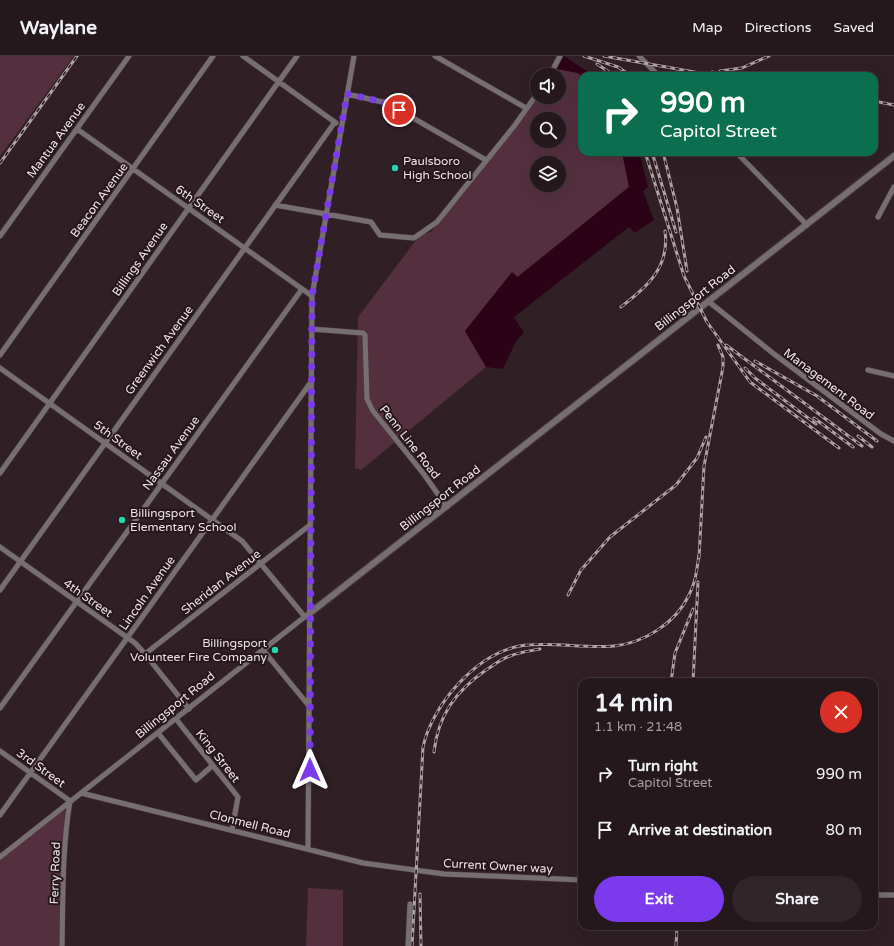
<!DOCTYPE html>
<meta charset="utf-8">
<style>
:root{--surface:#24181c;--page:#302529;--text:#f1f3f6;--muted:#a3a0a3;--line:#41373b;--accent:#7c3aed}
body{margin:0;font-family:"Varela Round",sans-serif;background:var(--page);color:var(--text);height:100vh;display:flex;flex-direction:column;font-size:15px;white-space:nowrap}
*{box-sizing:border-box;margin:0}
p{font-size:13px;color:var(--muted)}
.icon{flex:none;width:22px;height:22px;fill:none;stroke:currentColor;stroke-width:2;stroke-linecap:round;stroke-linejoin:round}
.map{position:relative;flex:1;overflow:hidden}
.sheet{position:absolute;left:578px;top:622px;width:300px;height:252px;display:flex;flex-direction:column;background:var(--surface);border-radius:12px;box-shadow:0 4px 16px #0002,0 0 0 1px var(--line)}
.sheet>*{flex:none}
.banner{position:absolute;left:578px;top:16px;width:300px;height:84px;border-radius:12px;box-shadow:0 4px 16px #0002,0 0 0 1px var(--line);background:#0b6e4f;color:#fff;overflow:hidden}
.fabs{position:absolute;left:530px;top:12px;display:grid;gap:8px}
.fabs a{display:grid;place-items:center;width:36px;height:36px;border-radius:50%;background:var(--surface);box-shadow:0 4px 16px #0002,0 0 0 1px var(--line);font-size:20px}
.pin{position:absolute;display:grid;place-items:center;width:34px;height:34px;color:#fff;margin:-17px;border:2px solid #fff;border-radius:50%;box-shadow:0 1px 4px #0007}
.me{position:absolute;width:44px;margin:-22px;rotate:0deg;stroke-linejoin:round;filter:drop-shadow(0 0 3px #0008)}
.turn{display:flex;align-items:center;gap:14px;height:84px;padding:0 16px;font-size:18px}
.turn .icon{width:52px;height:52px;stroke-width:2.5}
.turn b{display:block;font-size:28px;line-height:34px}
.round{display:grid;place-items:center;flex:none;width:42px;height:42px;border-radius:21px;background:var(--page)}
.summary{display:flex;align-items:center;justify-content:space-between;height:68px;padding:0 16px}
h1{font-size:24px;font-weight:700;line-height:30px}
.button{display:flex;gap:8px;margin-top:auto;padding:8px 16px}
.button a{flex:1;height:46px;border-radius:24px;background:var(--accent);color:#fff;font-size:16px;font-weight:700;line-height:46px;text-align:center}
.button a+a{background:var(--page);color:var(--text)}
ul{padding:0;list-style:none}
li{display:flex;align-items:center;gap:12px;height:56px;padding:0 16px}
li div{flex:1}
li b{display:block;font-size:15px}
li em{font-style:normal}
header{display:flex;align-items:center;gap:24px;box-sizing:border-box;height:56px;padding:0 20px;background:var(--surface);border-bottom:1px solid var(--line)}
header strong{font-size:19px}
nav{display:flex;gap:22px;margin-inline-start:auto;font-size:14px}
.map>svg:first-child{display:block}
.green{fill:#54303f;fill-rule:evenodd}
.water{fill:#2b0216}
.lines{fill:none;stroke-linecap:round;stroke-linejoin:round}
.minor-casing{stroke:#4b3b41;stroke-width:6}
.tertiary-casing{stroke:#4b3b41;stroke-width:8}
.minor{stroke:#766e71;stroke-width:5}
.tertiary{stroke:#766e71;stroke-width:6}
.rail-casing{stroke:#afa2a7;stroke-width:3}
.rail{stroke:#26171d;stroke-width:1.5;stroke-dasharray:4.5;stroke-linecap:butt}
.route{stroke:#7c3aed;stroke-width:7;stroke-dasharray:0 12.6}
.poi-dot{fill:#25d5ae;stroke:#26171d;stroke-width:1.5}
.labels{text-anchor:middle;stroke-width:4;stroke-linejoin:round;paint-order:stroke}
.street-label{font-size:12px;fill:#efe4e8;stroke:#26171d}
.poi-label{font-size:12px;fill:#efe4e8;stroke:#26171d;text-anchor:start}
</style>
<header>
<strong>Waylane</strong>
<nav><a>Map</a><a>Directions</a><a>Saved</a></nav>
</header>
<div class="map">
<svg width="894" height="890" viewBox="0 0 894 890">
<rect width="100%" height="100%" fill="#302026"/>
<path class="green" d="M0,0H74L0,100Z
M557,13L578,17L582,21V96H622L629,131L517,221L512,217L465,275L486,311L361,414L355,412L358,261L420,179L431,176L537,39V41H559V19H552ZM537,63H559V85H537ZM537,107H559V129H537Z
M65,750L60,890H0V801Z
M308,832L343,834V890H306Z"/>
<path class="water" d="M564,0L594,20L582,21L578,17L557,13Z
M622,96H639L648,131L643,135L654,164L635,177L629,171L514,261L524,277L516,285L503,313L486,311L465,275L512,216L518,221L629,131Z"/>
<g class="lines">
<defs>
<path id="minor" d="M243,0L336,67
M435,0L526,52
M639,0L659,20
M550,19L560,0
M347,38L387,47L486,104
M77,73L312,240
M736,96L807,169
M275,149L371,166L380,179L414,182L437,166L515,69L537,38
M878,161L894,131
M0,180L129,0
M708,245L774,298L881,378L894,385
M311,273L363,277L365,279L367,343L373,355L423,417L447,451
M0,299L213,0
M0,312L242,485L305,561
M868,314L894,320
M0,417L297,0
M0,491L135,587L145,598L189,653
M0,534L335,66
M263,594L310,651
M145,598L310,469
M0,652L302,233
M176,663L238,741L232,774
M158,677L196,724L212,710
M0,695L70,745C62,793 63,842 62,890
M81,737L363,807L444,818L582,824
M0,759L311,326
M308,792L312,240L354,0
M0,801L307,559
M874,839H894
M408,890L410,848"/>
<path id="tertiary" d="M310,557L894,100"/>
</defs>
<use href="#minor" class="minor-casing"/>
<use href="#tertiary" class="tertiary-casing"/>
<use href="#minor" class="minor"/>
<use href="#tertiary" class="tertiary"/>
<defs>
<path id="rail" d="M584,0L618,11L631,20
M604,0L717,20
M597,8L615,20
M720,15L742,12L769,0
M712,16L732,20
M874,45L894,49
M645,96L684,220L707,266L750,326L839,392
M652,96L676,176
M663,96L677,152L687,215
M0,107L77,0
M621,251C647,230 670,212 665,175
M726,289L862,390
M755,305L817,340L877,385
M745,312L755,322L816,368
M814,362L853,391
M858,380L872,391
M699,502L704,410L723,311V301L718,289
M568,539L581,514L610,481L676,429L697,402L706,381
M671,626L675,597L693,553
M693,626L698,526
M434,696C438,659 456,635 486,614C494,609 501,603 510,600C520,596 530,595 540,593
M420,838L421,890
M412,890L423,691C432,649 476,598 520,590C551,585 583,593 614,590C644,587 676,567 689,539C696,526 697,512 699,498
M676,890L677,870"/>
</defs>
<use href="#rail" class="rail-casing"/>
<use href="#rail" class="rail"/>
</g>
<g class="lines">
<path class="route" d="M310,714L312,240L347,38L387,47L399,54"/>
</g>
<g class="poi-dot">
<circle cx="395" cy="112" r="4"/>
<circle cx="122" cy="464" r="4"/>
<circle cx="275" cy="594" r="4"/>
</g>
<g class="labels">
<g class="street-label">
<text transform="translate(56 84) rotate(-54)" y="4">Mantua Avenue</text>
<text transform="translate(99 144) rotate(-54)" y="4">Beacon Avenue</text>
<text transform="translate(200 148) rotate(35)" y="4">6th Street</text>
<text transform="translate(140 203) rotate(-55)" y="4">Billings Avenue</text>
<text transform="translate(695 242) rotate(-38)" y="4">Billingsport Road</text>
<text transform="translate(159 294) rotate(-54)" y="4">Greenwich Avenue</text>
<text transform="translate(829 328) rotate(37)" y="4">Management Road</text>
<text transform="translate(118 384) rotate(36)" y="4">5th Street</text>
<text transform="translate(410 386) rotate(52)" y="4">Penn Line Road</text>
<text transform="translate(171 397) rotate(-54)" y="4">Nassau Avenue</text>
<text transform="translate(440 442) rotate(-38)" y="4">Billingsport Road</text>
<text transform="translate(221 526) rotate(-38)" y="4">Sheridan Avenue</text>
<text transform="translate(147 537) rotate(-55)" y="4">Lincoln Avenue</text>
<text transform="translate(88 542) rotate(35)" y="4">4th Street</text>
<text transform="translate(175 649) rotate(-39)" y="4">Billingsport Road</text>
<text transform="translate(218 700) rotate(52)" y="4">King Street</text>
<text transform="translate(41 712) rotate(36)" y="4">3rd Street</text>
<text transform="translate(250 768) rotate(14)" y="4">Clonmell Road</text>
<text transform="translate(498 810) rotate(3)" y="4">Current Owner way</text>
<text transform="translate(55 817) rotate(-88)" y="4">Ferry Road</text>
</g>
<g class="poi-label">
<text x="403" y="109">Paulsboro<tspan x="403" dy="14">High School</tspan></text>
<text x="130" y="461">Billingsport<tspan x="130" dy="14">Elementary School</tspan></text>
<text x="267" y="591" text-anchor="end">Billingsport<tspan x="267" dy="14">Volunteer Fire Company</tspan></text>
</g>
</g>
</svg>
<div class="fabs">
<a><svg class="icon" aria-label="sound" viewBox="0 0 24 24"><path d="M4 9h4l5-4v14l-5-4H4zM17 9q2 3 0 6"/></svg></a>
<a><svg class="icon" aria-label="search" viewBox="0 0 24 24"><circle cx="10" cy="10" r="6"/><path d="M15 15l6 6"/></svg></a>
<a><svg class="icon" aria-label="layers" viewBox="0 0 24 24"><path d="M12 4l9 5-9 5-9-5zM3 14l9 5 9-5"/></svg></a>
</div>
<div class="pin" style="left:399px;top:54px;background:#d93025"><svg class="icon" aria-label="arrive" viewBox="0 0 24 24"><path d="M6 21V4h12l-3 4 3 4H6"/></svg></div>
<svg class="me" style="left:310px;top:714px" viewBox="-20 -20 40 40"><path d="M0-17L14 15 0 8-14 15z" fill="#7c3aed" stroke="#fff" stroke-width="4"/></svg>
<div class="banner">
<div class="turn"><svg class="icon" aria-label="right" viewBox="0 0 24 24"><path d="M7 20v-9h11M14 6l5 5-5 5"/></svg><div><b>990 m</b>Capitol Street</div></div>
</div>
<section class="sheet">
<div class="summary"><div><h1>14 min</h1><p>1.1 km · 21:48</p></div><a class="round" style="background:#d93025;color:#fff"><svg class="icon" aria-label="close" viewBox="0 0 24 24"><path d="M6 6l12 12M18 6L6 18"/></svg></a></div>
<ul>
<li><svg class="icon" aria-label="right" viewBox="0 0 24 24"><path d="M7 20v-9h11M14 6l5 5-5 5"/></svg><div><b>Turn right</b><p>Capitol Street</p></div><em>990 m</em></li>
<li><svg class="icon" aria-label="arrive" viewBox="0 0 24 24"><path d="M6 21V4h12l-3 4 3 4H6"/></svg><div><b>Arrive at destination</b></div><em>80 m</em></li>
</ul>
<div class="button"><a>Exit</a><a>Share</a></div>
</section>
</div>
